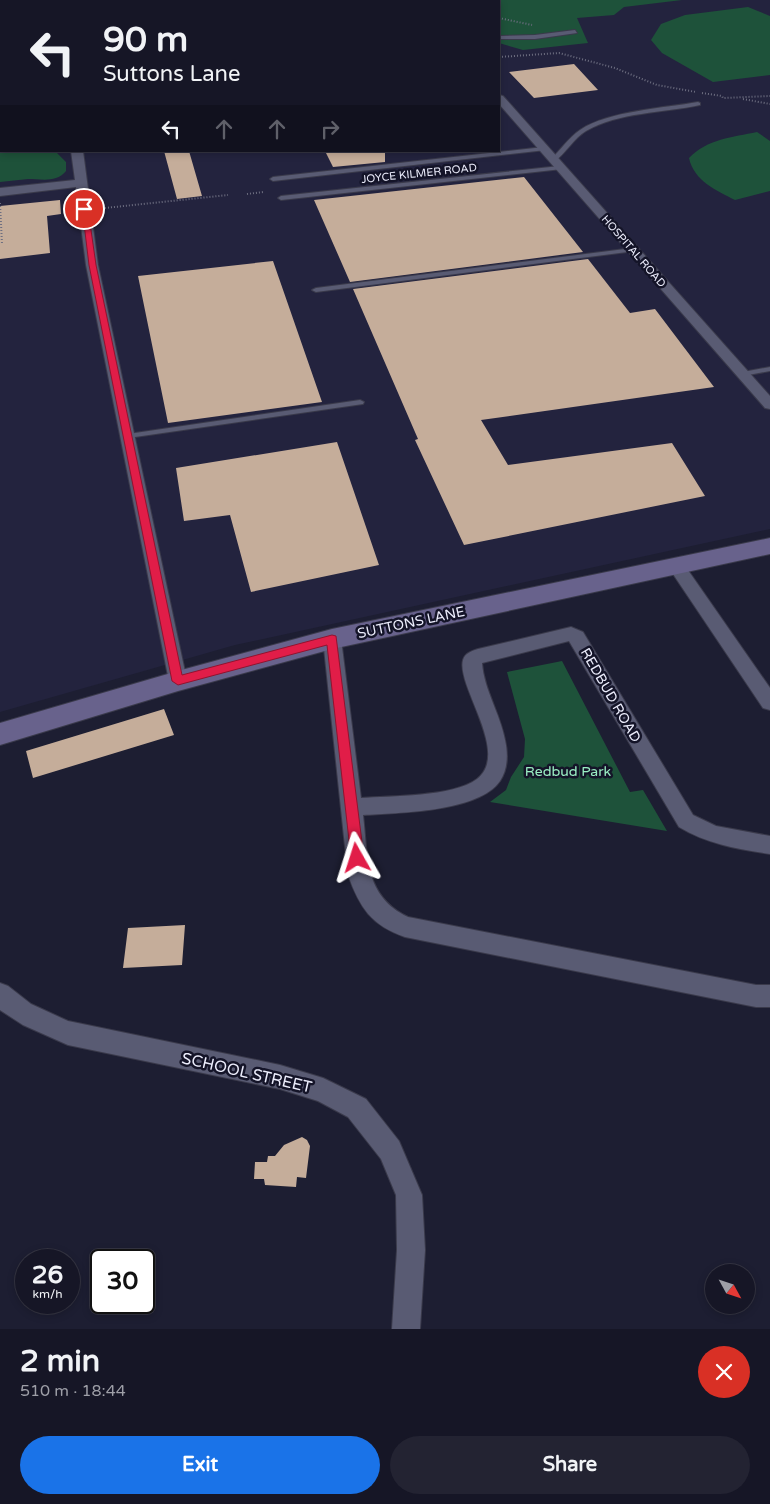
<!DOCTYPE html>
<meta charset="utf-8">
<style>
:root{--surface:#161626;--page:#232332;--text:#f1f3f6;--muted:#9e9fa7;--line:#353543;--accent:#1a73e8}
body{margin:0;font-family:"Varela Round",sans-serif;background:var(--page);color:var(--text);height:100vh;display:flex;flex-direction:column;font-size:19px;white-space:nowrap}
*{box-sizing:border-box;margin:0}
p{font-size:16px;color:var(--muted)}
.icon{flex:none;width:28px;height:28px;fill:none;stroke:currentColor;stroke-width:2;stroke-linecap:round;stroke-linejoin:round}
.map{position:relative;height:1329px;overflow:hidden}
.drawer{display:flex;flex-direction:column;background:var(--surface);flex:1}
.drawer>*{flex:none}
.top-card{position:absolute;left:0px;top:0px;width:500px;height:152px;box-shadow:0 2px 8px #0003,0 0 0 1px var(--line);background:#161626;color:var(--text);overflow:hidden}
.needle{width:32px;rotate:130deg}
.fabs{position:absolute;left:705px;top:1264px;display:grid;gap:10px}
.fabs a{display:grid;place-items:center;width:50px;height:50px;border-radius:50%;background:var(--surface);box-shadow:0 2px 8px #0003,0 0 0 1px var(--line);font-size:25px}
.speed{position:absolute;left:15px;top:1249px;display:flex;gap:10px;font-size:25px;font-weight:700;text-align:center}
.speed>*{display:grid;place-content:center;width:65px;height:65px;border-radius:50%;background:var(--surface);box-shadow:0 2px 8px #0003,0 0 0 1px var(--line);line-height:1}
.speed small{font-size:12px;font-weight:400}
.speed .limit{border:2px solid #111;border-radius:8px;background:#fff;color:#111}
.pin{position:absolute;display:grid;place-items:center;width:42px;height:42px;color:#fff;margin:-21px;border:2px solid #fff;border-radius:50%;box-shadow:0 1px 5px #0007}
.me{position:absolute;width:55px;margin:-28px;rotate:354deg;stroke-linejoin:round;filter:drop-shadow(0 0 4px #0008)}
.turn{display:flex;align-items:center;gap:18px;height:105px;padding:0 20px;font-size:22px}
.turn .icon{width:65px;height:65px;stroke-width:2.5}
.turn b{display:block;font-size:35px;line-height:42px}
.lanes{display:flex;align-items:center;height:48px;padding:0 20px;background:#0003;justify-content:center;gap:25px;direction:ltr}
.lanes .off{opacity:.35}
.round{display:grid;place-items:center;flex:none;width:52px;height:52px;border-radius:26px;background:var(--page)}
.summary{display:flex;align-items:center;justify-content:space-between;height:85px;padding:0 20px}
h1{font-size:30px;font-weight:700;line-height:38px}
.cta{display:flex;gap:10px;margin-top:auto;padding:10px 20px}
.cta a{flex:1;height:58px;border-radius:30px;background:var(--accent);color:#fff;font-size:20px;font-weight:700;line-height:58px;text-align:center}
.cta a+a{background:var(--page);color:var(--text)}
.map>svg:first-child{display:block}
.built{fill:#23233e;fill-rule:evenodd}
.green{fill:#1e523a}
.building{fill:#c5ad9a}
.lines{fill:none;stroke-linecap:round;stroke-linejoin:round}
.lane-casing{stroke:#3a3a4b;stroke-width:2}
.street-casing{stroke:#3a3a4b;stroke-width:2}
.secondary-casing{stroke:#3a3a4b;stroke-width:2}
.path{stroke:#6d6e80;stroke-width:2;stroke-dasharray:1 2;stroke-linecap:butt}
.lane{fill:#595b73;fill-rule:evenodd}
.street{fill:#595b73;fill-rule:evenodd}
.secondary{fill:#68628c;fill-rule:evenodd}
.route{fill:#e11d48;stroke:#92132f}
.labels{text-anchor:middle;stroke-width:5;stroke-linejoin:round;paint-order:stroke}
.far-street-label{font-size:11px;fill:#ecedfc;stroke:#141428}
.street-label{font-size:14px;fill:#ecedfc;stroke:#141428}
.park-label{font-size:14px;fill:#9aefc3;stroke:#141428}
.near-street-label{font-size:16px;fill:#ecedfc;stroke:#141428}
</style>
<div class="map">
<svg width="770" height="1329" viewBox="0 0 770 1329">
<rect width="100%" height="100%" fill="#1d1e32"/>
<path class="built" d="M0,0H770V529L235,645L0,712ZM1,1H499V151H1Z"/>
<path class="green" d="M431,0H682L624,7L614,15L577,18L588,43L523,50L499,43V1Z
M748,7L770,16V75L713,82L662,53L651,40L661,24L685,15Z
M0,65L1,151L57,153L66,162V171C56,183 42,179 28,179C19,180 9,181 0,182Z
M757,132L770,141V191L735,200C716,190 694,181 689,158C707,139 733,137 757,132Z
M562,661L630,792L643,790L667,831L490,802L506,790L511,777L524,757L525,739L507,672Z"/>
<path class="building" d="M574,64L598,90L534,98L509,72Z
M164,151H189L202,196L177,199Z
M325,151H385V162L333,167Z
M524,177L583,252L350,282L314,200Z
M60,200L61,214L47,216L50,253L0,259V206Z
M588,259L630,313L655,309L714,387L481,420L508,465L672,443L705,496L464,545L415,440L418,439L353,289Z
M273,261L322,402L168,423L138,276Z
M337,442L379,565L251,592L230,515L184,521L176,468Z
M164,709L174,735L33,778L26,751Z
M185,925L182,965L123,968L128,928Z
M302,1137L307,1140L310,1146L306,1178L297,1177L296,1187L265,1185L264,1179H254L255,1162H267L268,1156H275L284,1145Z"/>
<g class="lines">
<defs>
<path id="lane" d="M575,30L577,33L535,39H499V36L535,35Z
M698,102L700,103V105C663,113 619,112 586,131C574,138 566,153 555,161L550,160C560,151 569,137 580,130C608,111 665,108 698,102Z
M544,147L547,149L546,150L273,181L270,179L273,177Z
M560,166L563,168L562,169L281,200L278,198L281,196Z
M633,248L636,250L635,251L316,292L312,290L316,288Z
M770,367V371L743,376L739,374L743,372Z
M360,400L364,402L363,404L128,438L124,436L128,434Z"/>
<path id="street" d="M54,0H62V1H54Z
M408,0H418V1H408Z
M499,95L503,96L770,396V409L765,408L499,104Z
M71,151H83L98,265L187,681L185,686L178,688L171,686L169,681L86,265L76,187L0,196V188L75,180Z
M677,561L683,563L770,688V710L763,708L671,571L668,567L671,563Z
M571,627L583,632L693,815L716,826L770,836V854C738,849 707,844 679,827L569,641L482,663C484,690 500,713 505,740C508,753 508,769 500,781C479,812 398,813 363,815C368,857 364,896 408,917L756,985H770V1007H756L405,937C371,925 360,908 348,875L323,639L326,634L332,632L338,634L341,639L361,798C390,796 453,797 477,779C511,753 456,686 463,660C465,653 472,651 478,649Z
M0,983L8,986L31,1004L68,1021L280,1065L323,1078L366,1099L399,1141L422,1195L425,1250L420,1329H392L397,1250L396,1195L381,1159L348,1117L318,1101L280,1089L68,1045L23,1025L0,1010Z"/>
<path id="secondary" d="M770,538V554L332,649L178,691L0,745V723L178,671L332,629Z"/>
</defs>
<use href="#lane" class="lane-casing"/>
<use href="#street" class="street-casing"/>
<use href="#secondary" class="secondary-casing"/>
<path class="path" d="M499,18L532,25
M499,57L559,53L615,68L657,85L696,92
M702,93L722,96L723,98L770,96
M743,99L770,104
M247,194L263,192
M0,203L2,244
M105,208L228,195"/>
<use href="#lane" class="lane"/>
<use href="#street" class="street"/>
<use href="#secondary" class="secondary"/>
</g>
<path class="route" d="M82,207L88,209L96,265L182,675L332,635L336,636L364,858L362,862L357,863L353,862L351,858L327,645L178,685L172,681L89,265Z"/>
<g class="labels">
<g class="far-street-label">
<text transform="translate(419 173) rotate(-6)" y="4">JOYCE KILMER ROAD</text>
<text transform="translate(634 251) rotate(49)" y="4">HOSPITAL ROAD</text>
</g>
<g class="street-label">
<text transform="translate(411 622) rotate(-12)" y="5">SUTTONS LANE</text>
<text transform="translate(611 695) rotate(60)" y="5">REDBUD ROAD</text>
</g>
<g class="park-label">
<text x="568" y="776">Redbud Park</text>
</g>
<g class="near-street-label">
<text transform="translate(247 1072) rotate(13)" y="6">SCHOOL STREET</text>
</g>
</g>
</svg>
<div class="fabs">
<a><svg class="needle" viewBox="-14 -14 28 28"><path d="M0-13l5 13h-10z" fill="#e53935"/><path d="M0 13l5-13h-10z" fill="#9e9fa7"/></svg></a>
</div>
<div class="speed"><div>26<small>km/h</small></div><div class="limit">30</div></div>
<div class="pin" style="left:84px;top:209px;background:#d93025"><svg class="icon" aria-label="arrive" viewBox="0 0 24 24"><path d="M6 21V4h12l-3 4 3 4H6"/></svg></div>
<svg class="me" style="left:357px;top:858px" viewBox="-20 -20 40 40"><path d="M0-17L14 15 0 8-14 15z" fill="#e11d48" stroke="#fff" stroke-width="4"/></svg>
<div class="top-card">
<div class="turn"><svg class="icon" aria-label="left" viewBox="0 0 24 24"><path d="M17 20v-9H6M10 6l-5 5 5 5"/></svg><div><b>90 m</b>Suttons Lane</div></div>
<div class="lanes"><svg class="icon" aria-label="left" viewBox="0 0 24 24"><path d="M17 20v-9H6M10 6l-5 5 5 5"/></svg><svg class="icon off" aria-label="ahead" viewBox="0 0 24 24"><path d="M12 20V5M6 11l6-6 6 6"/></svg><svg class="icon off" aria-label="ahead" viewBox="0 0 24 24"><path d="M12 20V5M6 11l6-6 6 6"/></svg><svg class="icon off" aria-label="right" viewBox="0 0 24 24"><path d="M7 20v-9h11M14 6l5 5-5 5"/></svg></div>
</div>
</div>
<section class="drawer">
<div class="summary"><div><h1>2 min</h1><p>510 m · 18:44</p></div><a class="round" style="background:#d93025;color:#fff"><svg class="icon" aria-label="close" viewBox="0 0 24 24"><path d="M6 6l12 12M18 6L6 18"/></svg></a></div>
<div class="cta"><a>Exit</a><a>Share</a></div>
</section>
